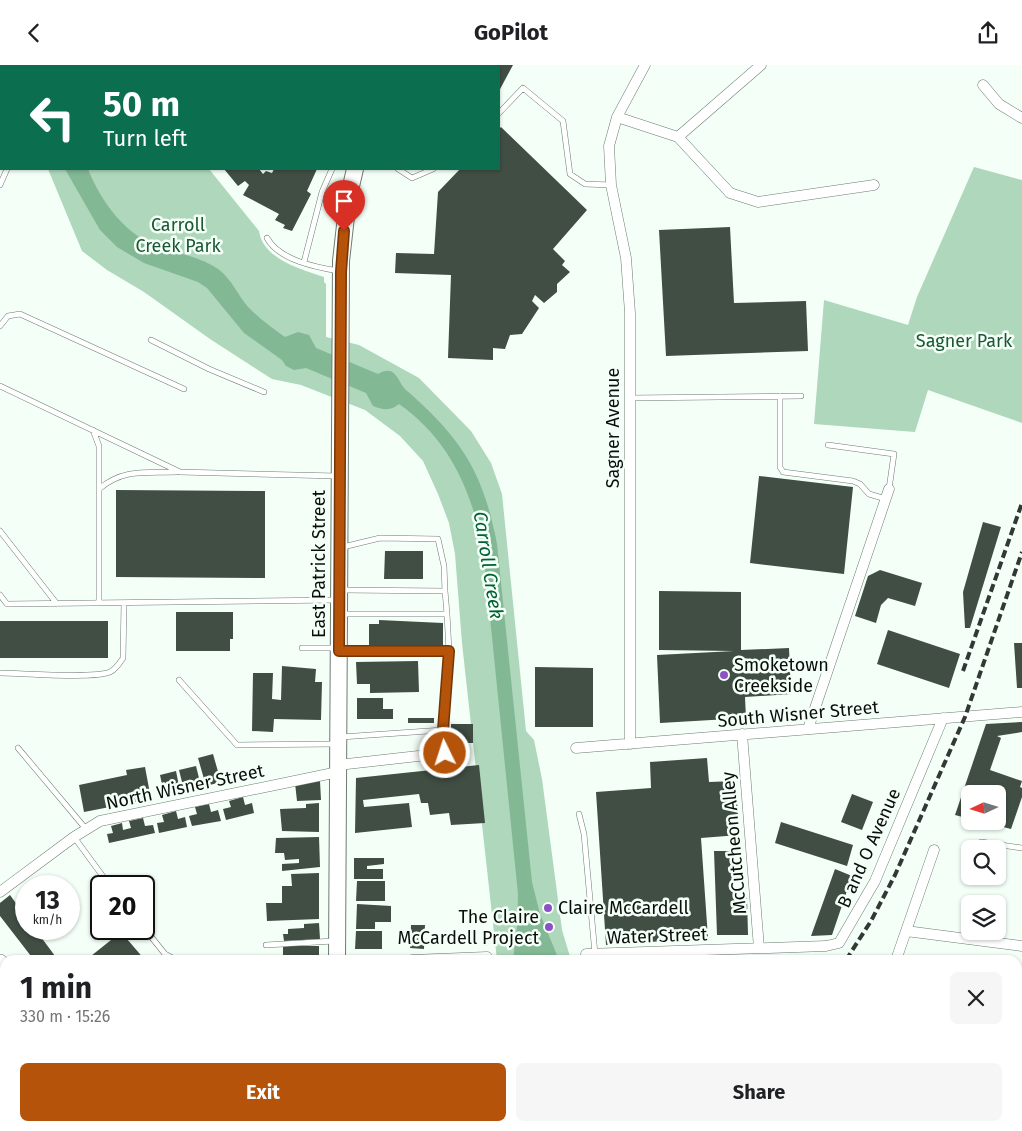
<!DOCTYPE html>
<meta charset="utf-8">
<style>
:root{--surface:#fff;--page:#f6f6f6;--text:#202124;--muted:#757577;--accent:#b45309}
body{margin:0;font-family:"Fira Sans",sans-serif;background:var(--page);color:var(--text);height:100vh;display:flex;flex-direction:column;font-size:19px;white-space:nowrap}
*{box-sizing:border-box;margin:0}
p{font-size:16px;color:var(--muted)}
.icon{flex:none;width:28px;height:28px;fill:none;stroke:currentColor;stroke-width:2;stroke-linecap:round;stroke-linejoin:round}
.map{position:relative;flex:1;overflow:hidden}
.details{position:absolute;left:0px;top:890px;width:1022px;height:176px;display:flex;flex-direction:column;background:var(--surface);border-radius:15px 15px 0 0;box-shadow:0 1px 4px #0004}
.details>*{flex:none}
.top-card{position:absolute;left:0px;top:0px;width:500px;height:105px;box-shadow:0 1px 4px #0004;background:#0b6e4f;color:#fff;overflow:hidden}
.needle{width:32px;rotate:266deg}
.fabs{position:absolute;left:961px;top:720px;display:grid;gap:10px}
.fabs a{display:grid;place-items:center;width:45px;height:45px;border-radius:8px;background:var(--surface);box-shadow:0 1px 4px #0004;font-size:25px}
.speed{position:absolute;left:15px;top:810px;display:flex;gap:10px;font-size:25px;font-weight:700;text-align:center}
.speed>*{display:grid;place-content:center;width:65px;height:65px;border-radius:50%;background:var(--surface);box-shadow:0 1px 4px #0004;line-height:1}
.speed small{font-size:12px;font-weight:400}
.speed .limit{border:2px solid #111;border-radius:8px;background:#fff;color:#111}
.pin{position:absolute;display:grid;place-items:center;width:42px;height:42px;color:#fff;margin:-51px -21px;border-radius:50% 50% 50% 0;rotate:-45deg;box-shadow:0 0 5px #0007}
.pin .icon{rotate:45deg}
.me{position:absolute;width:55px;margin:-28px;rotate:356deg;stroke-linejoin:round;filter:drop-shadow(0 0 4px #0008)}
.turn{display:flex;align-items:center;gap:18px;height:105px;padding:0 20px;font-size:22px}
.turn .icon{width:65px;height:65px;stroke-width:2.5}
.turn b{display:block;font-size:35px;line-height:42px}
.round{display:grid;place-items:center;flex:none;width:52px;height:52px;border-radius:8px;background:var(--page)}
.headline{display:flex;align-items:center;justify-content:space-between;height:85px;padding:0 20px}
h1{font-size:30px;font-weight:700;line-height:38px}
.action{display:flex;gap:10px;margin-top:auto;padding:10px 20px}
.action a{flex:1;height:58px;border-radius:8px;background:var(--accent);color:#fff;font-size:20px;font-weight:700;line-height:58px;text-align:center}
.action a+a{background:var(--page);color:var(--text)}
header{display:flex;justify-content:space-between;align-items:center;height:65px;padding:0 20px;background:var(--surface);font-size:22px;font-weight:700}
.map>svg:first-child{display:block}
.green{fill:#aed7bb}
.water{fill:#82b893}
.building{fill:#404e44}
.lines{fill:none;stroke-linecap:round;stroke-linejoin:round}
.service-casing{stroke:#6d7c71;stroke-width:6}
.minor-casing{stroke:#6d7c71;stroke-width:11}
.tertiary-casing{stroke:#6d7c71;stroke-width:14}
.secondary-casing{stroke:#6d7c71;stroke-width:16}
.primary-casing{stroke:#6d7c71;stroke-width:18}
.service{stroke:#fff;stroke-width:5}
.minor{stroke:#fff;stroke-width:10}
.tertiary{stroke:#fff;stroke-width:12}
.secondary{stroke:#fff;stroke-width:15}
.primary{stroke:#fff;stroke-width:16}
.rail{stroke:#323833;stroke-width:4;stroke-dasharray:8 4;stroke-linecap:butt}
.route-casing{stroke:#753606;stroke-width:12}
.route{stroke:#b45309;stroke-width:9}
.poi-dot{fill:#8d51c7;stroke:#f4fff7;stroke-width:2}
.labels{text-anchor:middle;stroke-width:5;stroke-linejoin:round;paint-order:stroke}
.park-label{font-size:18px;fill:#1a5734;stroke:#f4fff7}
.street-label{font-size:18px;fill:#090e0a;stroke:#f4fff7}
.poi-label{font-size:18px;fill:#090e0a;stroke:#f4fff7;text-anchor:start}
.water-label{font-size:19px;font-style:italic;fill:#016134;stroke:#f4fff7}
</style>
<header><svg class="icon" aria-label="back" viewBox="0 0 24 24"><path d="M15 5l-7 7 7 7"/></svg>GoPilot<svg class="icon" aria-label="share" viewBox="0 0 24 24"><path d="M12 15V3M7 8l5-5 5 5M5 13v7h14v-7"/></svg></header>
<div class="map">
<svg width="1022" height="1066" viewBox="0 0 1022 1066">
<rect width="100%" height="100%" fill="#f4fff7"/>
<path class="green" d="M0,0H151L1,1V32Z
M974,102L1022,115V358L928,325L915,367L814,359L824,235L908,260L917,232Z
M48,104H209L259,166C263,194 300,204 324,212V217L326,219V272L359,280L419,313L471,366L491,398L502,429L526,666L534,675L542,714L562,865L571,895H497L462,578L455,489L449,458L438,429L423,396L400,371L365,345L301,320L272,314L210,274L144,227L107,205L82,186Z
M547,1061H621L622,1066H549Z"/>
<path class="water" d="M65,104H88C101,137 126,171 161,183C181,189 200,192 218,204C232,214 238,231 249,243C260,254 272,263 285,272L298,267L309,270L316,283L378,309C396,298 398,318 406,325C461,373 483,406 497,479L532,817L540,849L559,895H513L517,863L518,829L483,483C471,425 450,375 399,339C391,346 383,345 373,341L366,328L306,303L294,305L286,301L282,295L244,268L207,223L198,217L144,198L117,182L100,165Z"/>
<path class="building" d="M499,0H513L499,26Z
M501,62L587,145L553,184L565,196L562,200L570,207L557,219V227L544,238L535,230L532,236L539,243L522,269L510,270L505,284L493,283V295L448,293L451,210L395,208L396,188L434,189L438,127L460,104H499V64Z
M224,104H259L263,109L266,106L272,108L274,104H317L307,126L311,129L292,166L283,163L285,160L275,155L279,149L243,130L249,120L245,116L238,121Z
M730,162L734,238L806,236L808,286L666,291L659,165Z
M759,411L853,422L844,509L750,498Z
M116,425L265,426V513L116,512Z
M983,457L1001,462L970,563H965L963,527Z
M385,486H423V514H384Z
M880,505L922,518L915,541L888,533L881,540L876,558L855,551L868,511Z
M659,526L741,527V585L789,583L791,629L745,632L746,653L660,658L657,590L734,586L659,585Z
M176,547H233V574H230V586H176Z
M379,555L443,558V582H369V559H379Z
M0,556H108V593H0Z
M888,565L960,589L949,623L877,599Z
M1014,578H1022V623H1017Z
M418,596L419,627L370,628V619H357L356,597Z
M282,601L316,604L315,617H322L321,655L274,654L273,667L252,666L253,608H273L272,634L281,635Z
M535,602L593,603V662H535Z
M357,633H383V644H393V654H357Z
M408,653H434V658H408Z
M1022,657V667L997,671L1001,673L990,705L1022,716L1020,722L1022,723V732L1011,764L984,757L998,756V729H970V754L955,750L986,659Z
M451,659H473V678H455L456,667H451Z
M213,689L221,717L206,721L198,693Z
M707,693L709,717L736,716L739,770L701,773L708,873L606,880L596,727L651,723L650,697Z
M479,700L485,758L451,760L449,748L430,750L428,738H421L419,729L363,735L364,742L409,738L412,762L355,768L356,713Z
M196,701L201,721L184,725L179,705Z
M145,702L151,734L84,747L79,720L127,710L126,705Z
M176,706L180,726L164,729L160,710Z
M320,716L321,735L297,736L295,718Z
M852,729L873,737L862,765L841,757Z
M243,732L245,740L252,738L254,748L226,755L223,744L231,742L229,736Z
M319,738V767L282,766L280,744L306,743V739Z
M209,739L211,747L218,745L221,756L192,761L189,751L197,749L195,742Z
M176,746L178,754L185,752L187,762L159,768L157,758L164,757L162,750Z
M143,753L145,761L153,760L155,768L109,778L107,769L113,768L111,761L122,758L123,765L131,763L129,756Z
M781,757L853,780L847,801L775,778Z
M319,772L320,802L282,806V799L299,798V794L285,795L284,788H275L276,773Z
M714,786H733L734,833L747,832L748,870H717Z
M354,793H384V799L367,801V804H383V814H354Z
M835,804L852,811L832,870L811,871Z
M319,808V854L267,856L266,838H282V821H292L291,809Z
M357,816H385V836H356Z
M10,830L26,852V864H35L58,895H34L0,851V838Z
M357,839L391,841V857H375V864H356Z
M319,858L320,874L284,876L283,869H288V864L304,863V859Z
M411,860H425L424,884L410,883Z
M356,866H382V884H355Z
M121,867L145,895H86Z
M283,881H319V895L283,893Z
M0,940H5V971H0Z
M1018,1017L1022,1025L1020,1052L1018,1047Z
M41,1061H67V1066H41Z
M100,1061H123V1065L99,1066Z"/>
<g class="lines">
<defs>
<path id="service" d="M452,1L453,0
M499,48L523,23L563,56L570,109L585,119L611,120
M398,104L412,113L433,104
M0,120L7,104
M267,173C279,195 315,202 338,206
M304,197L322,127L332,104
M0,261L8,251L20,249L184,324
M151,275L209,304L264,327
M0,321L180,407L337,411
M780,331V402L783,407L853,416L860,419L869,429L886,434
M630,333L801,331
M93,365L99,381V538
M828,380L894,389L889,424
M99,424C124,403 147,408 177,407
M0,466L57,539
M342,525L445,526L444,501L438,474L380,473L343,482
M445,526L447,549
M0,530L7,539L337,535
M302,583H336
M340,586H449L447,549H342
M0,608C21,608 95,614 110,607C116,604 119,599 123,593L124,538
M179,615L237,680L335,679
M443,665L449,586
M341,672L443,665L445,688
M18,683L86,764
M579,749L584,769L595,889
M74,772L110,821
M981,777L1022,783
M144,863L165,889L176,895
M266,880L334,876
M0,938L5,937
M1018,956L1022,958
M796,1061V1066
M212,1066V1061
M296,1066V1061
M809,1066L811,1061
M836,1066L838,1061"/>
<path id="minor" d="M983,20L999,39L1022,53
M617,52L678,72L730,128L758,137L874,120
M678,72L761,0
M808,664L889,424
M742,669L759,883
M630,679V248L626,193L611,120L609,81L617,52L645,0
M576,683L1022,647
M338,700L463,686
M0,827L74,772L100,756L338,707
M906,866L1022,881
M586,889L826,881L839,878L875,816L943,653
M412,895L487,892
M896,895L934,785"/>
<path id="tertiary" d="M86,1066V1061"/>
<path id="secondary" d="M0,897L5,903
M0,1004H5"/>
<path id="primary" d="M406,1L407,0
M337,895L341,196L348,134L355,104
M578,1061L606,1066
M333,1066V1061
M664,1066H679"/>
</defs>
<use href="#service" class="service-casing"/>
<use href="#minor" class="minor-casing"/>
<use href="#tertiary" class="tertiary-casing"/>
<use href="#secondary" class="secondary-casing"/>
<use href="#primary" class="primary-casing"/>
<use href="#service" class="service"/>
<use href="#minor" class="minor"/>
<use href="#tertiary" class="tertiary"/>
<use href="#secondary" class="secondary"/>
<use href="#primary" class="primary"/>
<path class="rail" d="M963,606L1022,438
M846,895L871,856L895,810L965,652L1022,487"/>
</g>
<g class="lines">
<defs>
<path id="route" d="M344,166L341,207L339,586H449L443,665L445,688"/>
</defs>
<use href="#route" class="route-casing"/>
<use href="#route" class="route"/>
</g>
<g class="poi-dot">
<circle cx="724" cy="610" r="5"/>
<circle cx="548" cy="843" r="5"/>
<circle cx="549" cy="862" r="5"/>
</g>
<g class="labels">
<g class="park-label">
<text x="178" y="166">Carroll<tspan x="178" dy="21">Creek Park</tspan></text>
<text x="964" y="282">Sagner Park</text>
</g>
<g class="street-label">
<text transform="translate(613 363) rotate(-90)" y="6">Sagner Avenue</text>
<text transform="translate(319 499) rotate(-90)" y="6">East Patrick Street</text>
<text transform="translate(798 649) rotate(-5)" y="6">South Wisner Street</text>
<text transform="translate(185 722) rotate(-12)" y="6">North Wisner Street</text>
<text transform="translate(734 778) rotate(-95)" y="6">McCutcheon Alley</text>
<text transform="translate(869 783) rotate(-66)" y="6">B and O Avenue</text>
<text transform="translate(657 871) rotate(-2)" y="6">Water Street</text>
</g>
<g class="poi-label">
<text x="734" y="606">Smoketown<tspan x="734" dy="21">Creekside</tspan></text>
<text x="558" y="849">Claire McCardell</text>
<text x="539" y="858" text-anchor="end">The Claire<tspan x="539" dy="21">McCardell Project</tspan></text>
</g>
<g class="water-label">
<text transform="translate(489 500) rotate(81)" y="7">Carroll Creek</text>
</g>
</g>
</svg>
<div class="fabs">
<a><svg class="needle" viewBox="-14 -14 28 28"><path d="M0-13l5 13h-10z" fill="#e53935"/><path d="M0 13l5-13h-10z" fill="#757577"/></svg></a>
<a><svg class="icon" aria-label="search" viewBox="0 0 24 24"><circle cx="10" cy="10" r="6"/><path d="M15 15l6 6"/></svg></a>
<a><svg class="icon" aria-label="layers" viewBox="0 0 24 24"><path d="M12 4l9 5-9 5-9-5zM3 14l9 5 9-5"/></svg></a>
</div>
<div class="speed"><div>13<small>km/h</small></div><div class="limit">20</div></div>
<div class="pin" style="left:344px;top:166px;background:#d93025"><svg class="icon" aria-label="arrive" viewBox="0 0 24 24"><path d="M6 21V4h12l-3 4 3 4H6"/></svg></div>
<svg class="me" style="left:445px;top:688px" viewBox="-20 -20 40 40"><circle r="17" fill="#b45309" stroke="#fff" stroke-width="3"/><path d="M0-11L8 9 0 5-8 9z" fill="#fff"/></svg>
<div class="top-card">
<div class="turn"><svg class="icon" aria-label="left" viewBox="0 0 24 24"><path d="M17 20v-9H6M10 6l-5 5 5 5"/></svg><div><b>50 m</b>Turn left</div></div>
</div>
<section class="details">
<div class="headline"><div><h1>1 min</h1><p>330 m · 15:26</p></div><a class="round"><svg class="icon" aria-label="close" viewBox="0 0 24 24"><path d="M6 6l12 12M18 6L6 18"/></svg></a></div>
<div class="action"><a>Exit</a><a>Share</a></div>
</section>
</div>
